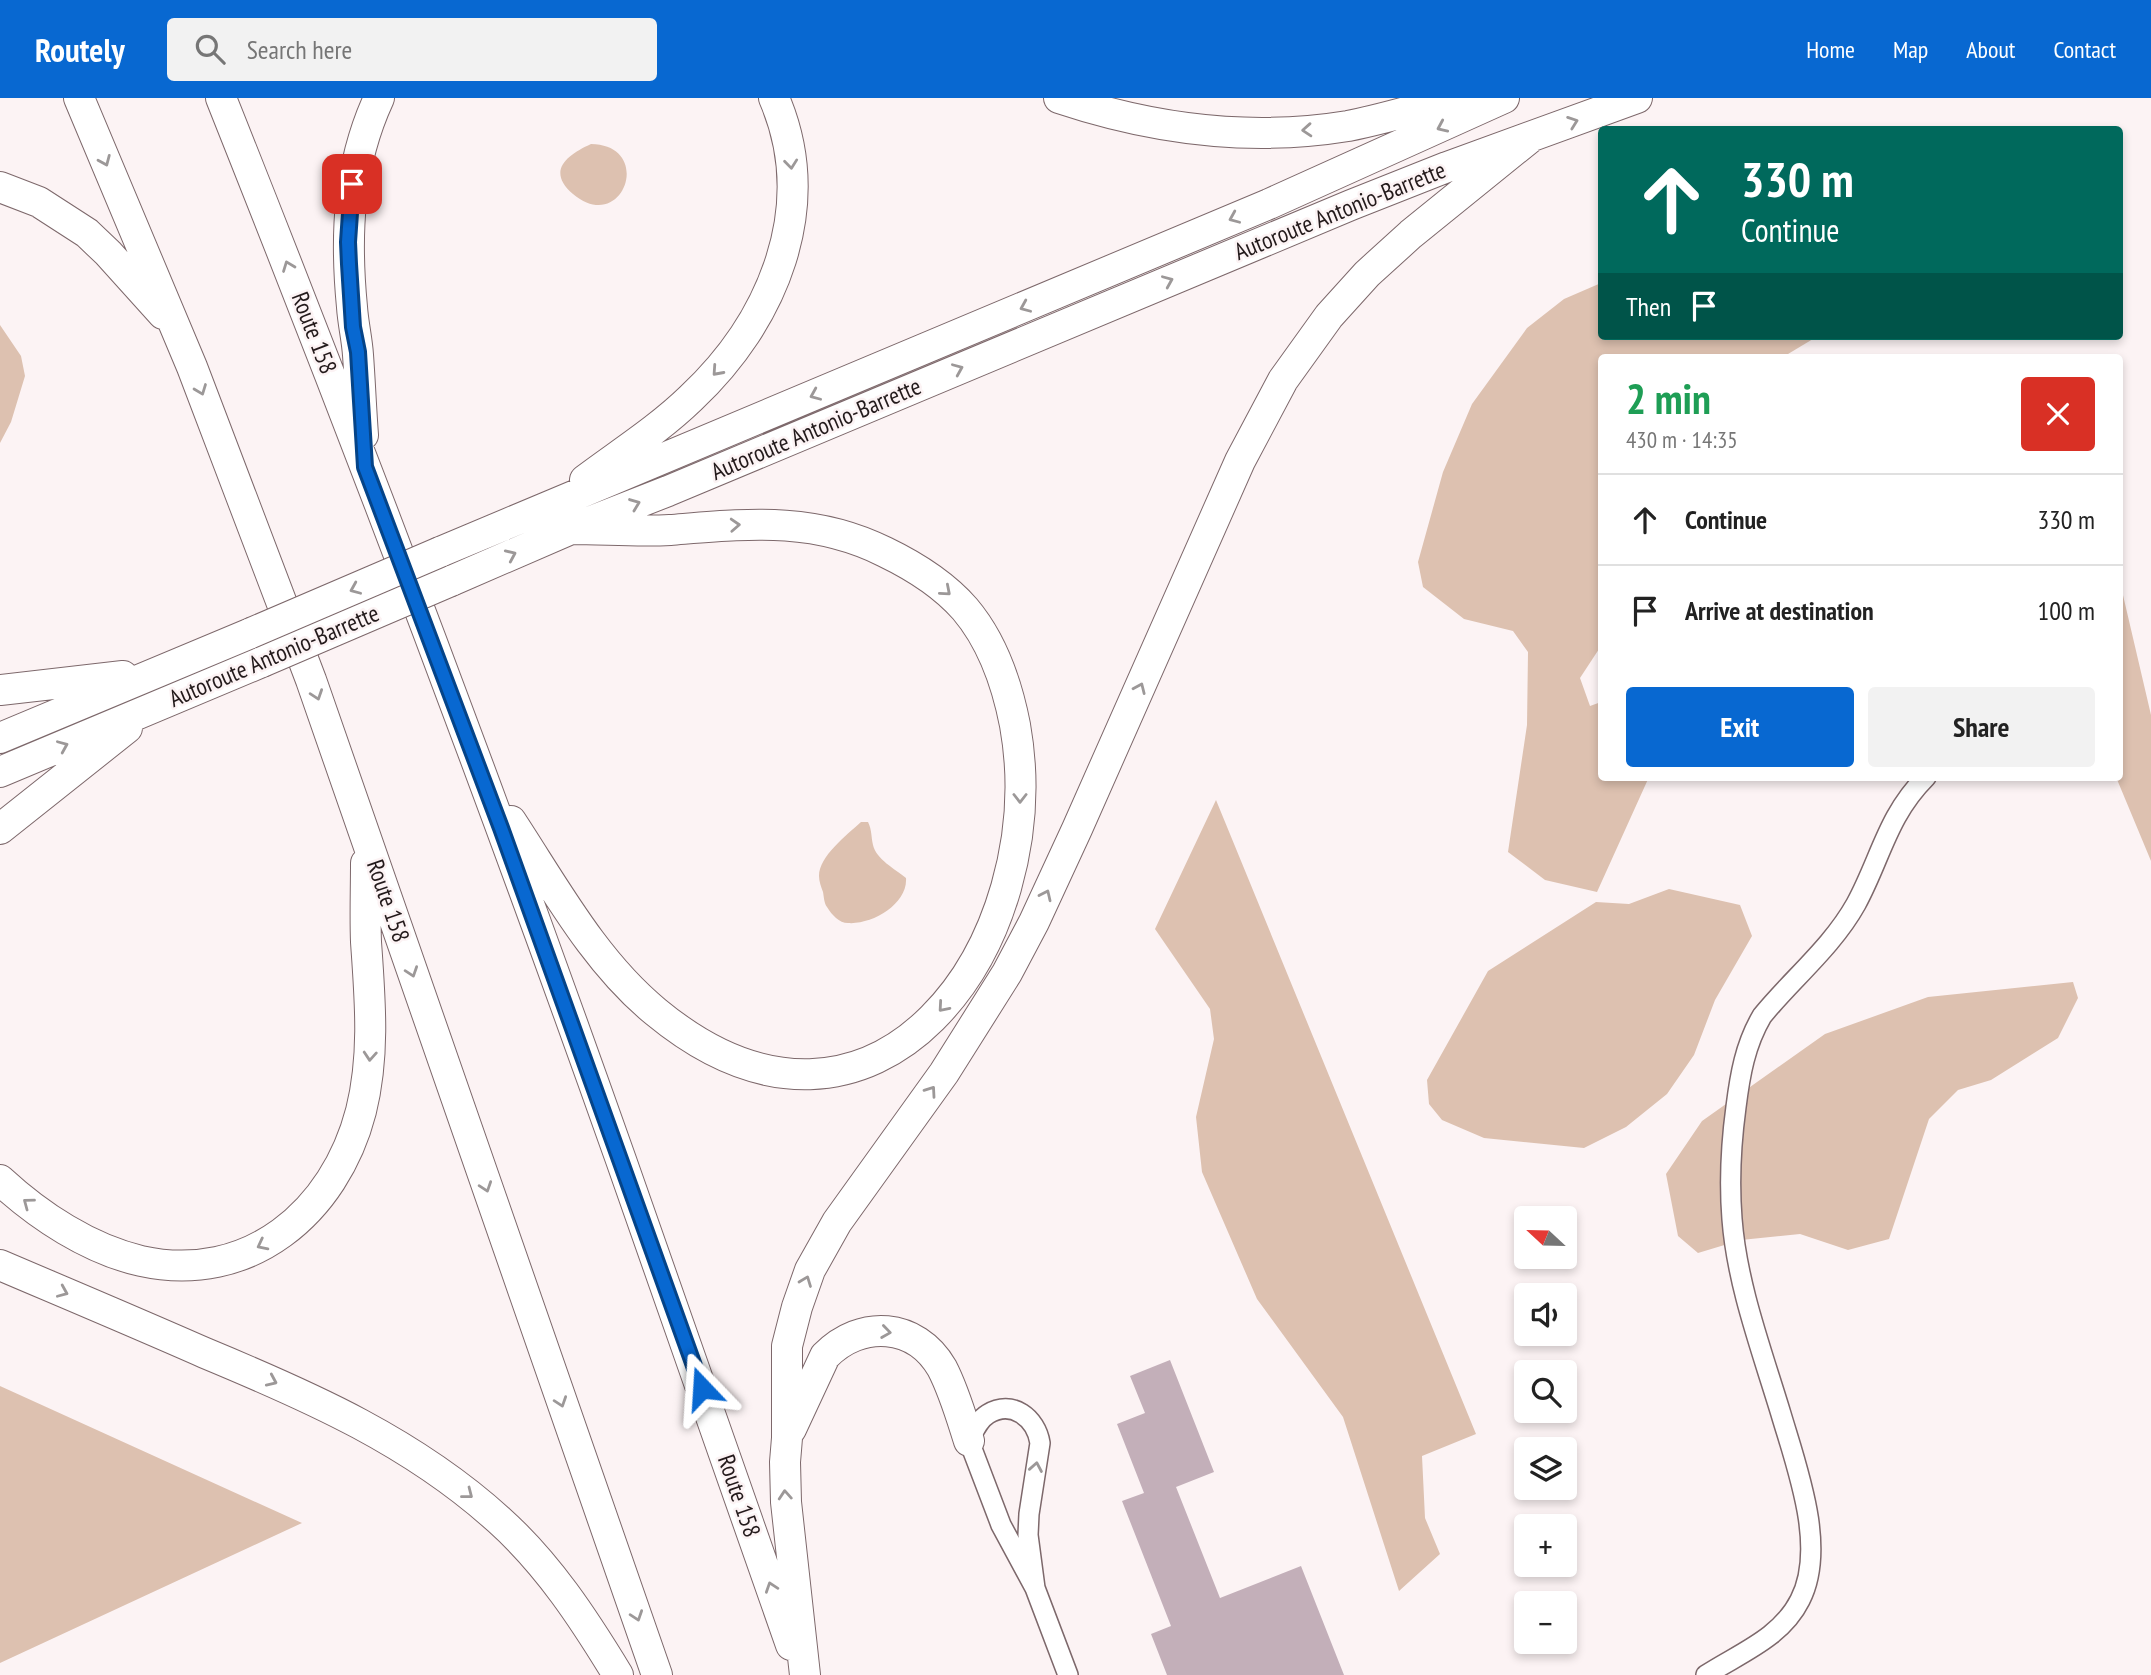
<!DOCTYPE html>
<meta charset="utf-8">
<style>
:root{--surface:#fff;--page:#f2f2f2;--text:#222;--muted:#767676;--line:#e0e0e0;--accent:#0868d1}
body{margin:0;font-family:"PT Sans Narrow",sans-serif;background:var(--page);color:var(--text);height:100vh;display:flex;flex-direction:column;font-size:26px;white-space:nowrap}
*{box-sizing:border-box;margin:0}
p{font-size:23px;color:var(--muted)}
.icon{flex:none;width:38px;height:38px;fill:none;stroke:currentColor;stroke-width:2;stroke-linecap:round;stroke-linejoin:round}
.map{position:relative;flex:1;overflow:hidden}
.details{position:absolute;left:1598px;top:256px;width:525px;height:427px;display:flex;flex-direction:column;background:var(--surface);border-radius:7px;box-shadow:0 4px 10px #0003}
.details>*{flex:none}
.top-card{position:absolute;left:1598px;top:28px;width:525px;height:214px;border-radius:7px;box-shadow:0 4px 10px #0003;background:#00695c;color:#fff;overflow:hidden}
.needle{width:46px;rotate:292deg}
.fabs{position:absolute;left:1514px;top:1108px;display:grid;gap:14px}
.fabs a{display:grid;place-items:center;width:63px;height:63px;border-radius:7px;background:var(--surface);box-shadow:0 4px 10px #0003;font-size:35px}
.pin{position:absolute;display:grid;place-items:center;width:60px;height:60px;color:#fff;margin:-30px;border-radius:14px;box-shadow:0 4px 10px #0006}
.me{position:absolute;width:77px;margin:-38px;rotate:340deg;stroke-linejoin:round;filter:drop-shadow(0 0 5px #0008)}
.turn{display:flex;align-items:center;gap:24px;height:147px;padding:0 28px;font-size:32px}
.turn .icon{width:91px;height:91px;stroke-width:2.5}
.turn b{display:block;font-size:49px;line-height:60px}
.then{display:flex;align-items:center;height:66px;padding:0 28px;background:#0003;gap:14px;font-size:26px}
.round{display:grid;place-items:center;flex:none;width:74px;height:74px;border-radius:7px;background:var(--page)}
.summary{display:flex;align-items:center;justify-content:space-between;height:119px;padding:0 28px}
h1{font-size:42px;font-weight:600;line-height:52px;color:#1e9e55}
.action{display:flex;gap:14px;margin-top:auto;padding:14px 28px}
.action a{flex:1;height:80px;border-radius:7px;background:var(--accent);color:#fff;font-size:28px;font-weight:600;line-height:80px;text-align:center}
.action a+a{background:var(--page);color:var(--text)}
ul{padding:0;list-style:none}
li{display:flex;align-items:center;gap:21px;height:91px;padding:0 28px;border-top:2px solid var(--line)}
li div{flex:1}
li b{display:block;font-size:26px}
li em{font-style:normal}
header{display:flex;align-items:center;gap:42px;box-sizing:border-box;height:98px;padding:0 35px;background:var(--accent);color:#fff}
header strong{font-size:33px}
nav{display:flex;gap:38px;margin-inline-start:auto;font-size:24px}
.search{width:490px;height:63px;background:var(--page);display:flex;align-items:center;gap:18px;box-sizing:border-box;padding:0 24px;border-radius:7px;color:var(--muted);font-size:26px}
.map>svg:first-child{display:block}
.green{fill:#ddc1b0}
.building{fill:#c3afb9}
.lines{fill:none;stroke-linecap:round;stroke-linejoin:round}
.minor-casing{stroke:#7d686b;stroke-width:22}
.highway-casing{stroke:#7d686b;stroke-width:32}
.minor{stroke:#fff;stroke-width:19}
.highway{stroke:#fff;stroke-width:30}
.highway-bridge-casing{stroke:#7d686b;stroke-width:32;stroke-linecap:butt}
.highway-bridge{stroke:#fff;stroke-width:30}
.oneway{stroke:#9c9898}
.route-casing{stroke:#054488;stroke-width:18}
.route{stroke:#0868d1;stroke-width:12}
.labels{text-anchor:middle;stroke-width:5;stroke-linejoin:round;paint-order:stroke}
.street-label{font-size:24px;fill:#231a1b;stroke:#fcf3f4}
</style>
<header>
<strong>Routely</strong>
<div class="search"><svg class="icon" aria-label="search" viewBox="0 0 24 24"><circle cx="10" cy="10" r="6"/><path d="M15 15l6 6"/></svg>Search here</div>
<nav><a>Home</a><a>Map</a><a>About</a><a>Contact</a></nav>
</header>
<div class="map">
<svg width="2151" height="1577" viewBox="0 0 2151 1577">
<rect width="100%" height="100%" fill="#fcf3f4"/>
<path class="green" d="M591,46C655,47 623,138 573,96C546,73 567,57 591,46Z
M1601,185V238H1818L1783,259H1601V548L1580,580L1590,608L1601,604V679H1649L1597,794L1545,782L1508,754L1527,627L1528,554L1513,533L1464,521L1423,489L1418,464L1443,374L1472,306L1527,230L1564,201Z
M0,227L21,258L25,278L11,324L0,345Z
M2119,480L2151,617V763L2116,679H2119Z
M1216,702L1476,1336L1422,1358L1425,1420L1440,1456L1399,1493L1343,1319L1257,1201L1202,1074L1196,1019L1214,941L1210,911L1155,831Z
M861,724H868C872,732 871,739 873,747C876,761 895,771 906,780C908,806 872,827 848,825C839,825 832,817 827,809C824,805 824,799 823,794C821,789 819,783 819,778C819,758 847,737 861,724Z
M1669,791L1740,807L1752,838L1715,902L1694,957L1667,996L1626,1029L1584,1050L1484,1040L1442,1022L1429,1006L1427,982L1488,873L1596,804L1629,806Z
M2073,884L2078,900L2058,940L1991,982L1958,992L1929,1021L1889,1141L1848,1152L1800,1136L1741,1142L1698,1155L1678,1138L1666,1076L1702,1023L1825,936L1928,899Z
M0,1288L302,1425L0,1565Z"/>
<path class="building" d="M1170,1262L1214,1374L1176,1389L1220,1500L1301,1468L1344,1577H1167L1151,1536L1171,1528L1122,1403L1144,1395L1117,1326L1145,1315L1130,1278Z"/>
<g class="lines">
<defs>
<path id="minor" d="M1035,1490L1028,1437L1029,1416L1040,1345C1036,1320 1012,1301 988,1316C978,1322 974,1333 969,1343L1001,1427L1035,1490L1068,1577
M1706,1577C1740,1555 1781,1540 1800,1502C1827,1450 1797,1370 1781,1316C1762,1253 1737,1187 1732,1121C1729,1083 1731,1046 1736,1009C1740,977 1745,947 1762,918C1792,881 1832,849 1856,806C1881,760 1887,718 1926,679"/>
<path id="highway" d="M79,0L192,269L311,582L657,1577
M221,0C361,351 495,706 621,1062C679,1223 733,1386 791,1547
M1059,0C1152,31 1250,44 1348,28C1384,21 1420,10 1456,0
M0,89L39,104L87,135L108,155L163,216
M363,337C361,311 360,284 358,257C357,241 353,225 352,209C345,137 348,67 379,0
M585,382C621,355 659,331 691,300C773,223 821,109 774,0
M440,454L1269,106L1504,0
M451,483L571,431L668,393L1351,107L1447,69L1637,0
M0,592L123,578
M0,640L251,535
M0,674L262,564
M511,723C555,790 594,863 656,914C875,1095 1054,845 1015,627C1007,586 993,544 965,511C944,487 914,468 885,454C813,418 747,426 670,432C638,434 604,431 571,431
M0,731L127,630
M0,1082C39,1118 89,1151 141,1163C249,1187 335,1114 361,1013C375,957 370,901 366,844C365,818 366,791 366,765
M0,1167C68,1196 137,1225 205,1255C311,1299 413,1344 499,1422C548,1466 584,1521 618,1577
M791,1331L825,1258C861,1221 916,1225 942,1270C954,1293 961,1318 969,1343
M805,1577L786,1404L785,1364L787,1340V1248L797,1209L810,1172L837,1124L944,975L1007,875L1034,824L1077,731L1240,363L1283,282L1329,218L1367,176L1411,136L1531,39"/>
</defs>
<use href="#minor" class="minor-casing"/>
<use href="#highway" class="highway-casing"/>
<use href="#minor" class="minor"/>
<use href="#highway" class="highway"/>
<defs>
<path id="highway-bridge" d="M251,535L440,454
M262,564L451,483"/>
</defs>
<use href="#highway-bridge" class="highway-bridge-casing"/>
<use href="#highway-bridge" class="highway-bridge"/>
</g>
<defs><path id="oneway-chevron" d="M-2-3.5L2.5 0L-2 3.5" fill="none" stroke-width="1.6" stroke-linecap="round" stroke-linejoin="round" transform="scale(1.75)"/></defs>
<g class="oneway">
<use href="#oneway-chevron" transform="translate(1573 24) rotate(-20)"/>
<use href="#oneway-chevron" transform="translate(1442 29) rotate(156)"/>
<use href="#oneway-chevron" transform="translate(1307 32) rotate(176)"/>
<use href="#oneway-chevron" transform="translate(105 63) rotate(67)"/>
<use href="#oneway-chevron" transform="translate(791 66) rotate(84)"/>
<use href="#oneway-chevron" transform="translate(1234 120) rotate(157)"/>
<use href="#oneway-chevron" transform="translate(288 168) rotate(-111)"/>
<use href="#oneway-chevron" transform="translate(1168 183) rotate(-23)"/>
<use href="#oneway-chevron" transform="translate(1025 209) rotate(157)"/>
<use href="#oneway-chevron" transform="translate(958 271) rotate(-23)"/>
<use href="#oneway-chevron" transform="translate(717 273) rotate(132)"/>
<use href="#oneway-chevron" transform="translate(201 292) rotate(69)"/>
<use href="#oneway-chevron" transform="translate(815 297) rotate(157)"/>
<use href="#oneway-chevron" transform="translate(635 406) rotate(-21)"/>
<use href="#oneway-chevron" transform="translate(735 427) rotate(-3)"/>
<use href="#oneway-chevron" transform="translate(511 457) rotate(-24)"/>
<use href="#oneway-chevron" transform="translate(355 491) rotate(157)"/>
<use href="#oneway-chevron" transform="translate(946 493) rotate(41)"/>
<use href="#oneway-chevron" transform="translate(1140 590) rotate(-66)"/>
<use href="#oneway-chevron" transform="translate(317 597) rotate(71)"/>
<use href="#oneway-chevron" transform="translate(63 648) rotate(-23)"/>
<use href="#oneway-chevron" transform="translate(1020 700) rotate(90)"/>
<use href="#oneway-chevron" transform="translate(1046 797) rotate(-65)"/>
<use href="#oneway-chevron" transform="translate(412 874) rotate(71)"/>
<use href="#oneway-chevron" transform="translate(943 909) rotate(131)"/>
<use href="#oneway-chevron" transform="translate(370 958) rotate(94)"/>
<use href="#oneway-chevron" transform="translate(931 993) rotate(-55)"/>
<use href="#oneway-chevron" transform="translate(486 1089) rotate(71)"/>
<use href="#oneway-chevron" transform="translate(28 1105) rotate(-143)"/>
<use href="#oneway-chevron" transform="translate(262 1147) rotate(153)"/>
<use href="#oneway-chevron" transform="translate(806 1183) rotate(-69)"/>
<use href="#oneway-chevron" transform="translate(63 1194) rotate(23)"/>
<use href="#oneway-chevron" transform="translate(886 1234) rotate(8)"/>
<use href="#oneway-chevron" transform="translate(272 1283) rotate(24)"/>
<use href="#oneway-chevron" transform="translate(561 1304) rotate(71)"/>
<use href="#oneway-chevron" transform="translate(1036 1369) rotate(-80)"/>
<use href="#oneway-chevron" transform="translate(468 1396) rotate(38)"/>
<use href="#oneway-chevron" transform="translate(785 1397) rotate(-94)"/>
<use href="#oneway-chevron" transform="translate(771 1489) rotate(-109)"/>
<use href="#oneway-chevron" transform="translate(637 1518) rotate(71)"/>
</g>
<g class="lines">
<defs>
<path id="route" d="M352,86L348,144L349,166L353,229L358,254L365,369L501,730L702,1290"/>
</defs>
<use href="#route" class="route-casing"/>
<use href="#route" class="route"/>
</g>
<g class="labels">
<g class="street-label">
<text transform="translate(1340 113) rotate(-22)" y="8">Autoroute Antonio-Barrette</text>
<text transform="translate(314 235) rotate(69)" y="8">Route 158</text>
<text transform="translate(816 331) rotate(-23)" y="8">Autoroute Antonio-Barrette</text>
<text transform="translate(274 558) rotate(-23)" y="8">Autoroute Antonio-Barrette</text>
<text transform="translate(388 803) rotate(71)" y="8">Route 158</text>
<text transform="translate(739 1398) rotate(71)" y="8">Route 158</text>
</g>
</g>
</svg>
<div class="fabs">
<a><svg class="needle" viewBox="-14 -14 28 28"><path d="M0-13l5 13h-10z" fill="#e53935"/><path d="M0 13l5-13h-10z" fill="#767676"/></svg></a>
<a><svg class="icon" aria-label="sound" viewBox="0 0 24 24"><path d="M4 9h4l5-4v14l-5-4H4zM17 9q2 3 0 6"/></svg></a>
<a><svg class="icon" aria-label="search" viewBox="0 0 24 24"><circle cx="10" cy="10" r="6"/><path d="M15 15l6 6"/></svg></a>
<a><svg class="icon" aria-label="layers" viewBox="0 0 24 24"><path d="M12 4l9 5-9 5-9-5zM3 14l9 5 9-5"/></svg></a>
<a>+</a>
<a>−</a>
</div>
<div class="pin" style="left:352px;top:86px;background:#d93025"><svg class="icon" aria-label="arrive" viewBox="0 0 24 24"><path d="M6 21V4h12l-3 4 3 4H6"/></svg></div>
<svg class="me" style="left:702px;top:1290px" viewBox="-20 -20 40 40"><path d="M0-17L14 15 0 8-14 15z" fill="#0868d1" stroke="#fff" stroke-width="4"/></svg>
<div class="top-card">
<div class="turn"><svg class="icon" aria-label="ahead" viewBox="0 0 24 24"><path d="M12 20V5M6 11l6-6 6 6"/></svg><div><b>330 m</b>Continue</div></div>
<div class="then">Then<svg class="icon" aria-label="arrive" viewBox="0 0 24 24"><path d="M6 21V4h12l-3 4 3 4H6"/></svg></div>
</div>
<section class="details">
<div class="summary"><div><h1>2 min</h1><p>430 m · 14:35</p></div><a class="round" style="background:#d93025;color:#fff"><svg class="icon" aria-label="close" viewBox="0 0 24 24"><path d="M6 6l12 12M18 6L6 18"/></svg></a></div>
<ul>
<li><svg class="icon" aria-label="ahead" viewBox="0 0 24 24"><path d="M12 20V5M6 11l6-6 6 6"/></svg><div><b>Continue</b></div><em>330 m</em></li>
<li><svg class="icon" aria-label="arrive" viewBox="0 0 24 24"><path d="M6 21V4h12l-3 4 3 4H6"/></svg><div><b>Arrive at destination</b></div><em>100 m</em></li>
</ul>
<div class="action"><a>Exit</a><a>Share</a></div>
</section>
</div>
